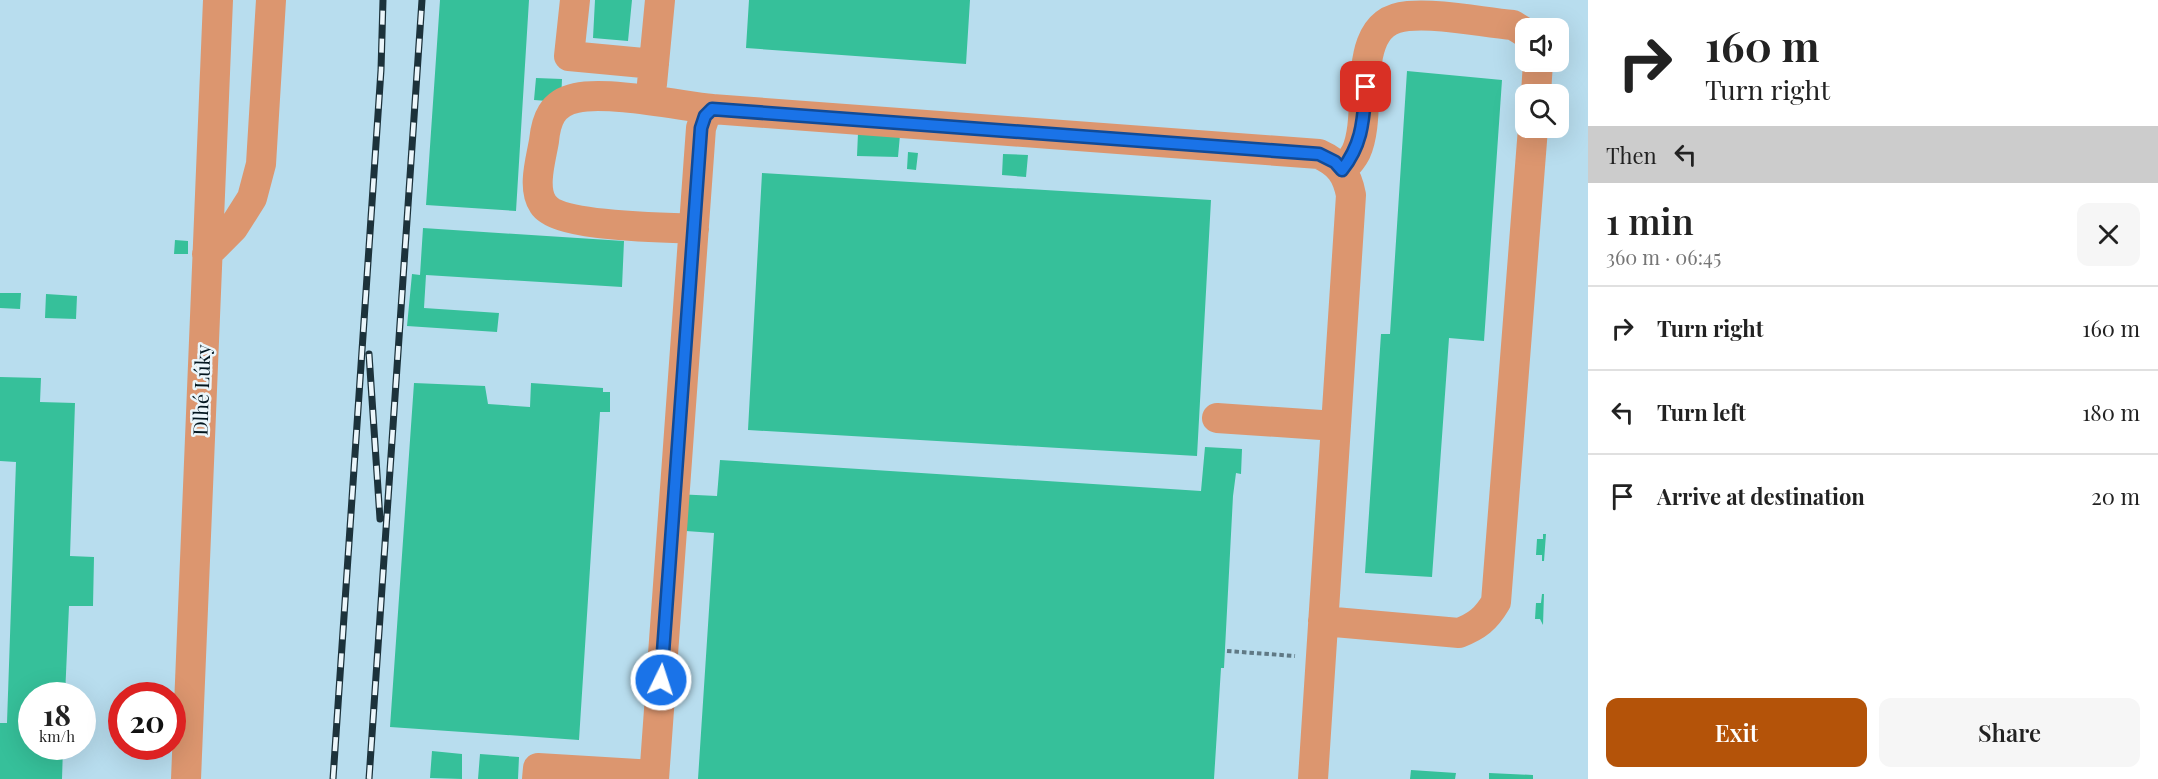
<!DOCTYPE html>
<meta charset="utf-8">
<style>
:root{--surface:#fff;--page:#f6f6f6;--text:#222;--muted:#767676;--line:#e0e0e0;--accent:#b45309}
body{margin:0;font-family:"Playfair Display",serif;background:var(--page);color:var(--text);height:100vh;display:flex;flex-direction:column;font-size:22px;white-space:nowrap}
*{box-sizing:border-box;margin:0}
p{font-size:20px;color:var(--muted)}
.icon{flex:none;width:33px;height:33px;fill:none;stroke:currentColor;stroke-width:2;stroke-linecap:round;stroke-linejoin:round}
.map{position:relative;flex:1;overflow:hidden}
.drawer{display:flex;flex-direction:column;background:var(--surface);width:570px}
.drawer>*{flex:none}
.guide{background:#fff;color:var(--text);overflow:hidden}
.controls{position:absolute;left:1515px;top:18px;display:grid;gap:12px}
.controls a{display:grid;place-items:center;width:54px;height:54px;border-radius:12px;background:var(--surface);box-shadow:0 6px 24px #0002;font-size:30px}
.speed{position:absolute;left:18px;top:682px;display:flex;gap:12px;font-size:30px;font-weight:700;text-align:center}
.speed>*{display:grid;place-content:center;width:78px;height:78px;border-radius:50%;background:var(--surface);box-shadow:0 6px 24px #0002;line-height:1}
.speed small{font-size:15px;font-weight:400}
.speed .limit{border:9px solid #d22;background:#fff;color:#111}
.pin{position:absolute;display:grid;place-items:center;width:51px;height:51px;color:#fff;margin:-26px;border-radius:12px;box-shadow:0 3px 9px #0006}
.me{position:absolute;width:66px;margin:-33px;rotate:4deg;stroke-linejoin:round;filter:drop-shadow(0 0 4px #0008)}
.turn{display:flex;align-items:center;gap:21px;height:126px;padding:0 18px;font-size:27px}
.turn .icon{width:78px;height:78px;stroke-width:2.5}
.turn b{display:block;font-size:42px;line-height:51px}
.then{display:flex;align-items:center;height:57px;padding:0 18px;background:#0003;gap:12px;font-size:22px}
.round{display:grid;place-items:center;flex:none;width:63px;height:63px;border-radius:12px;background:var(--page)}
.summary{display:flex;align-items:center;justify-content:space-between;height:102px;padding:0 18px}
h1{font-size:36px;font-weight:600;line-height:45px}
.cta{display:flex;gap:12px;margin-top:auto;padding:12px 18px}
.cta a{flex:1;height:69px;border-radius:12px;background:var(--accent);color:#fff;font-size:24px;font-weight:600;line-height:69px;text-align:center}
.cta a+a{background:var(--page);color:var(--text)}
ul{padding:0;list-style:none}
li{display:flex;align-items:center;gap:18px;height:84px;padding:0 18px;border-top:2px solid var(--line)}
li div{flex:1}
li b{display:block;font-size:22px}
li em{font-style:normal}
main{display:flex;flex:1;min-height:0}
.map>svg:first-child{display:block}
.built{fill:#b8ddee;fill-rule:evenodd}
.building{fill:#36c09a}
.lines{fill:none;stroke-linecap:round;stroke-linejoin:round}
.path{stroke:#607985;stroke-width:4;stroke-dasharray:4.5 3;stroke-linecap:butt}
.minor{stroke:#dc966f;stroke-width:30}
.rail-casing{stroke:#1c323b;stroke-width:7}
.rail{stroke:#ebf6fb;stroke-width:4.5;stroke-dasharray:14;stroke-linecap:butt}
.route-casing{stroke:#114b97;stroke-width:15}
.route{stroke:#1a73e8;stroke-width:10}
.labels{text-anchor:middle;stroke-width:5;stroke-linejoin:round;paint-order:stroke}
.street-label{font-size:20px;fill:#02161f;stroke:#ebf6fb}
</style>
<main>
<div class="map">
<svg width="1588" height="779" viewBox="0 0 1588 779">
<rect width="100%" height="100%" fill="#cdedfd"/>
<path class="built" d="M0,0H1588V779H0ZM1526,28H1558V62H1526ZM1526,94H1558V128H1526ZM32,696H82V747H32ZM122,696H172V747H122Z"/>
<path class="building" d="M440,0H529L516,211L426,205Z
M595,0H632L628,41L593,38Z
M749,0H970L966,64L746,48Z
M1407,71L1502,80L1484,341L1449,338L1432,577L1365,573L1381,334H1390Z
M536,78L562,79L561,102L534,100Z
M858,133L900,135L898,157L857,156Z
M908,152L918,153L916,170L907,169Z
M1003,154L1028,155L1026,177L1002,175Z
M762,173L1211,200L1197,456L748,430Z
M423,228L624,241L622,287L426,275L424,308L499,313L497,332L407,326L412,274L420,275Z
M175,240L188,241V254H174Z
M0,293H21L20,309L0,308Z
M46,294L77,296L76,319L45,318Z
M0,377L41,378L40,402L75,403L70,556L94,557L93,606H69L65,696H32V747H63L62,779H0V723H7L16,462L0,461Z
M414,383L485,386L488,404L530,407L531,383L603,388V392H610V412H600L579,740L390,727Z
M1205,447L1242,449L1241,474L1236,473L1233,496L1224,668H1221L1214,779H698L714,533L672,530L675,494L717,496L720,460L1201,491Z
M1543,534H1546L1544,561H1542V555H1536L1537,539H1543Z
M1542,594H1544L1543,625L1540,619H1535L1536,603H1541Z
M432,751L462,754V779L430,778Z
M480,754L519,757L518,779H478Z
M1411,770L1456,773L1455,779H1410Z
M1489,773L1533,775V779H1489Z"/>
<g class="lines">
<path class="path" d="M1227,651L1295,656"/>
<path class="minor" d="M575,0L569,56L654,64
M652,84L660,0
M1536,94L1538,62
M1342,170C1347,165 1353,158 1356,152C1375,111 1346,21 1408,16C1438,13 1481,22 1513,25L1526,33
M694,229C665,227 558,228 543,204C532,188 541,159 544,141C546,120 552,103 576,98C607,91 677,105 712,109
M207,254L233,228L252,198L261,164L271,0
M1217,418L1336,426
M1323,621L1459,633C1477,626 1486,619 1496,602L1533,128
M186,779L218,0
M537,779L538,768L654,775
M654,779L701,128L705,116L712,109L1319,154C1339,163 1347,174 1351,195L1313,779"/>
<defs>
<path id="rail" d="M369,354L380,519
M333,779L381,70L383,0
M369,779L422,0"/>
</defs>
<use href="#rail" class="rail-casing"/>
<use href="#rail" class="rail"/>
</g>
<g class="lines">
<defs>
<path id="route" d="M661,680L701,128L705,116L712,109L1319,154L1335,162L1342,170C1363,143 1363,120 1366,87"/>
</defs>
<use href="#route" class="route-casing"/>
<use href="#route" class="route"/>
</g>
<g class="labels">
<g class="street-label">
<text transform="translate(202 390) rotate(-88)" y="7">Dlhé Lúky</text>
</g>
</g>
</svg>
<div class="controls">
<a><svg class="icon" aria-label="sound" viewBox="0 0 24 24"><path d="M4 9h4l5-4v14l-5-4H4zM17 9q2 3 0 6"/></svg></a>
<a><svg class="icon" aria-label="search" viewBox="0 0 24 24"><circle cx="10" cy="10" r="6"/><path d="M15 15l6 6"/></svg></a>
</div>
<div class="speed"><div>18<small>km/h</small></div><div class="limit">20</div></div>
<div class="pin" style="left:1366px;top:87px;background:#d93025"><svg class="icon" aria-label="arrive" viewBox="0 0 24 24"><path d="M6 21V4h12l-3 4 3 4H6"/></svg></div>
<svg class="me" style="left:661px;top:680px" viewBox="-20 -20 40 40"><circle r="17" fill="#1a73e8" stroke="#fff" stroke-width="3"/><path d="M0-11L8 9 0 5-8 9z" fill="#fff"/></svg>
</div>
<section class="drawer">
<div class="guide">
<div class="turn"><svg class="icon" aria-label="right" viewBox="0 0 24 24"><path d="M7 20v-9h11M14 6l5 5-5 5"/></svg><div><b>160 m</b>Turn right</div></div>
<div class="then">Then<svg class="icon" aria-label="left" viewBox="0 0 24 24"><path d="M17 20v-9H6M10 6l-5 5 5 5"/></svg></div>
</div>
<div class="summary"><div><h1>1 min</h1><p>360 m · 06:45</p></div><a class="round"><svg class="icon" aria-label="close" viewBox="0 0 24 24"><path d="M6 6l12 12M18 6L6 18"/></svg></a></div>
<ul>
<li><svg class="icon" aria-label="right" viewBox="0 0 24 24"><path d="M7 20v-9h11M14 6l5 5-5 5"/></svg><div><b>Turn right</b></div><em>160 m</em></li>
<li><svg class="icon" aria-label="left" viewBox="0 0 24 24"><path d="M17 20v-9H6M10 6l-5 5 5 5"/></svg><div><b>Turn left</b></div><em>180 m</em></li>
<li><svg class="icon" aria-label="arrive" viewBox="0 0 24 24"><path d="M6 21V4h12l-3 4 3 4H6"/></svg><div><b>Arrive at destination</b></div><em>20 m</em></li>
</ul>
<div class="cta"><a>Exit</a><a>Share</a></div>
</section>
</main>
